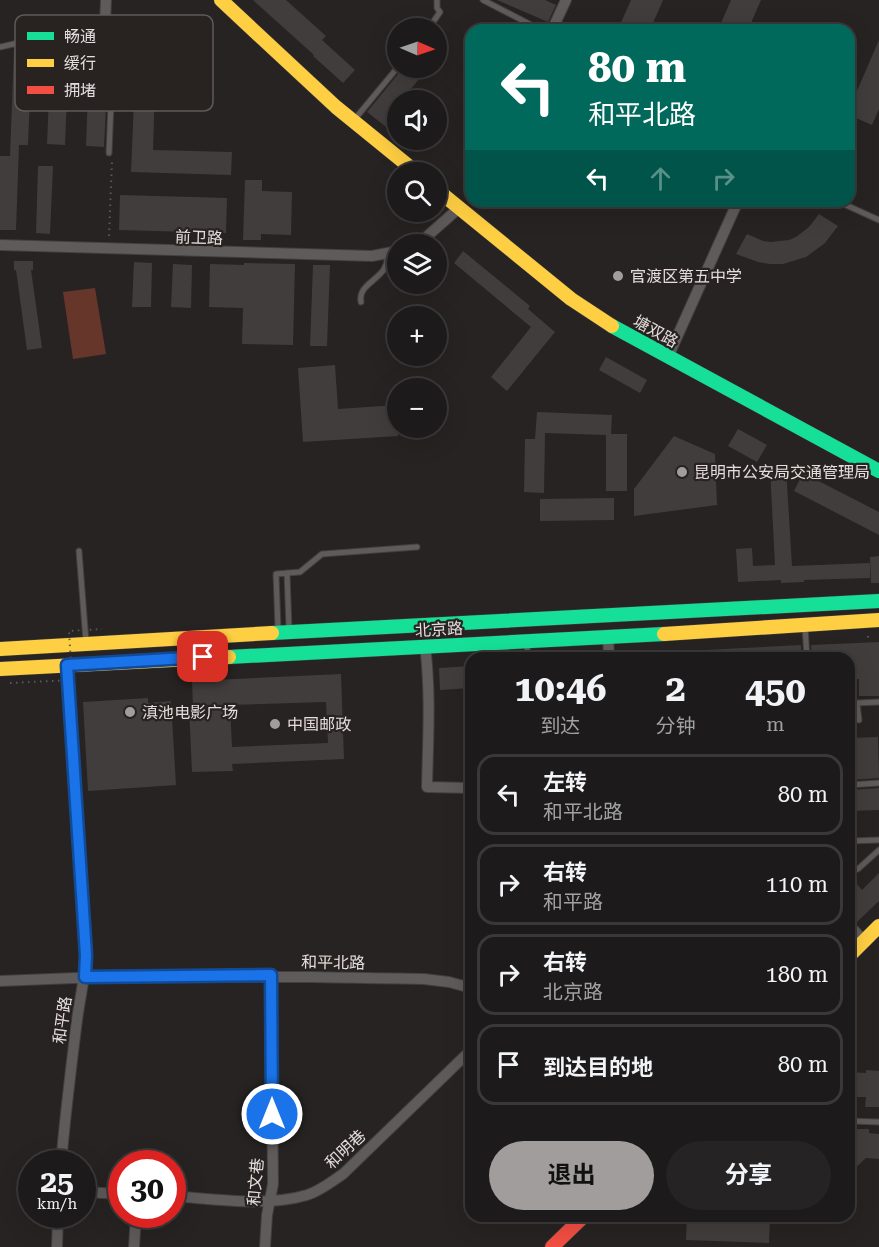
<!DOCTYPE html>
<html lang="zh">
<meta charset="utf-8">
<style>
:root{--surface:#1c1a1a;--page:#252323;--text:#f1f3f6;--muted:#a0a1a2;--line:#3a3839;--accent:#a19d9c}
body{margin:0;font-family:"Roboto Serif","Noto Sans SC",serif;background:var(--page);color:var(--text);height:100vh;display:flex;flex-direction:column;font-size:22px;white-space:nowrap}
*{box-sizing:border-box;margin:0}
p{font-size:20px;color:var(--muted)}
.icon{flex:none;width:33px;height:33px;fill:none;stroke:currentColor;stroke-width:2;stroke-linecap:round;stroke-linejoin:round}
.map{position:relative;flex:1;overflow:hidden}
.panel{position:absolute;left:465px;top:652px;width:390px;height:570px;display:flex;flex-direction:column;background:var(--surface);border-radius:18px;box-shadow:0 6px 24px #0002,0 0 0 2px var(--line)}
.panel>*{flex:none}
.hud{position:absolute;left:465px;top:24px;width:390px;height:183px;border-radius:18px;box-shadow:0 6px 24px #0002,0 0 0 2px var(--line);background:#00695c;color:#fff;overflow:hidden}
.needle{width:39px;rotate:92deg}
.tools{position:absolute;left:387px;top:18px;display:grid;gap:12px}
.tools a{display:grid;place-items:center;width:60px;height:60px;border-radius:50%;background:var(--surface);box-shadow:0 6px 24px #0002,0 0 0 2px var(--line);font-size:30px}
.speed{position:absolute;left:18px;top:1150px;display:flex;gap:12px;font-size:30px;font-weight:700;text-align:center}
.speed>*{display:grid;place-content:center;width:78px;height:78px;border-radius:50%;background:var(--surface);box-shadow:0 6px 24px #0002,0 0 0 2px var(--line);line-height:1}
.speed small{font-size:15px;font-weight:400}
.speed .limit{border:9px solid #d22;background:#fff;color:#111}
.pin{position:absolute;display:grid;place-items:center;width:51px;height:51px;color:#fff;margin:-26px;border-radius:12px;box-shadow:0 3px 9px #0006}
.me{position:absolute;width:66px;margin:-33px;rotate:0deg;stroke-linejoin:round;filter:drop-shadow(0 0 4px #0008)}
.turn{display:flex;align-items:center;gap:21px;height:126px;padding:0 24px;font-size:27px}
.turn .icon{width:78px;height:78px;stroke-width:2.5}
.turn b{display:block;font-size:42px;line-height:51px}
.lanes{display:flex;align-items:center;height:57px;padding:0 24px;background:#0003;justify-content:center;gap:30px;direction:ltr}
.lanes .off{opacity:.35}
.eta{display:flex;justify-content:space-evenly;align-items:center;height:102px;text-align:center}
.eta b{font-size:36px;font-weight:700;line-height:42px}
.primary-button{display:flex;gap:12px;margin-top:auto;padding:12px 24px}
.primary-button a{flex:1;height:69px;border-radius:36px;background:var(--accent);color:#111;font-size:24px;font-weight:700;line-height:69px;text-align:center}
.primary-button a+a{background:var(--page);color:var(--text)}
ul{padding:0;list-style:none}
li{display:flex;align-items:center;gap:18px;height:81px;margin:0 12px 9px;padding:0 12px;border:3px solid var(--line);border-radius:18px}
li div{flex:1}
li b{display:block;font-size:22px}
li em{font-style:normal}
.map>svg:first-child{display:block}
.green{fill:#67362a}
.building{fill:#413d3c;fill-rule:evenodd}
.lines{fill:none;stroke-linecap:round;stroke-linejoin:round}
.lane-casing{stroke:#413f3e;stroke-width:7}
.street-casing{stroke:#413f3e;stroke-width:12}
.fast-casing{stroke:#413f3e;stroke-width:15}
.slow-casing{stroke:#413f3e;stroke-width:15}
.jam-casing{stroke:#413f3e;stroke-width:15}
.path{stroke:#5b5958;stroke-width:2;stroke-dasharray:1.5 4.5;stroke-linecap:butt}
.lane{stroke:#5e5b5a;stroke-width:5}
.street{stroke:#5e5b5a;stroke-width:10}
.fast{stroke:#16e098;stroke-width:14}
.slow{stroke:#ffcf43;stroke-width:14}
.jam{stroke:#f24e42;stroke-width:14}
.path-bridge{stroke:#5b5958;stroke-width:2;stroke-dasharray:1.5 4.5;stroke-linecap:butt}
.route-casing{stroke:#114b97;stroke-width:15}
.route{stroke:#1a73e8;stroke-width:10}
.poi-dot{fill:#a19d9c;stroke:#282220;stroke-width:2}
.labels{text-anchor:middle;stroke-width:4.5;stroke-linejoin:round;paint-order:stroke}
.street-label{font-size:16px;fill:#e3dedd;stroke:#282220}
.poi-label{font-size:16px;fill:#e3dedd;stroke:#282220;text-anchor:start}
.key{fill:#282220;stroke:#605a59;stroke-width:1.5}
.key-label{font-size:16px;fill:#e3dedd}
</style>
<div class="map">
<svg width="879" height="1247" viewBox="0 0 879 1247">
<rect width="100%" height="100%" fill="#262322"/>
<path class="green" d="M95,288L106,354L73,359L63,292Z"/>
<path class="building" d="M253,0H286L326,36L322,40L355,70L343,83L313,56L314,55Z
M497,0H545L556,5L548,22Z
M631,0H663L650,30H626L619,27Z
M731,0H761L748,30H718Z
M879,40V109L872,125L849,115V98L853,100Z
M51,46L69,47L65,145L47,144Z
M32,47L28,145H19L16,230H0V156H10L14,49Z
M136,54H156L153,150L232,152L231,175L131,172Z
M89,64H108L104,147L86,146Z
M403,68H428L402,100H398V136L367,112Z
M38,166H53L50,234L36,233Z
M245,180H262V191L292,192L291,235L261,234V240H243Z
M120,195L227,198L226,233L119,230Z
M819,214L838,226L825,243L806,257L783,264H770L758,262L736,254L747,234L763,241L771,242L789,240L796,237L809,227Z
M463,251L530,306L528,309L555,332L507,391L491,377L531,327L454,263Z
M14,261H33V270H31L42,348L27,350L16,270H14Z
M134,262L152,263L151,307H132Z
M244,263L295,264L293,345L242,344L243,308L209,307L210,264L244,265Z
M173,264L192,265L191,308L171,307Z
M313,265H330L327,346H310Z
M606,357L647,380L640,393L599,370Z
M335,365L338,409L396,405L398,436L303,442L298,368Z
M537,412L612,415L611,434H627V491H606V435L545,433L544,493L524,492L525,439H535Z
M738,429L767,445L757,462L728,446Z
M674,436L715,454L717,505L634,516V489Z
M786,468L792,566L870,563V578L804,580V582L781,583V580L738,582L736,549L752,548L753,566L775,565L770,469Z
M803,473L879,512V535L794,491Z
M614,498V520L540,521V499Z
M879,556V583H871L870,557Z
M879,642V696H859V679L849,680V658H812L811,645Z
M801,645L802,658H705L704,650Z
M471,666V688L440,690L439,668Z
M341,674L344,759L232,764L233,771L192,772L189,707H193L192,681ZM326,702L328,743L232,747L230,705Z
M148,698V703L171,701L176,785L88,791L83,702Z
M878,737L879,778L849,780V738Z
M879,788V810L849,811V790Z
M879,873V901L857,922L849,913V875L862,890Z
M866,1070L879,1071V1107H865L866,1097H849L850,1072L866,1073Z
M857,1129H869V1133L879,1134V1159L866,1158L849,1174V1137Z
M687,1216H770L769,1243L686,1240Z"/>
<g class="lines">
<defs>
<path id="lane" d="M483,0L541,30
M429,28L440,12L437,8V0
M0,47L18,43L62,39L66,29L110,25L113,55L109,153
M354,120L398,67
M837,201L879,220
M361,302C357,281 391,279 387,254
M79,551L86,642
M287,573L289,629
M805,627L807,658
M278,629L276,574L300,572L322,554L417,547
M527,645L528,658
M849,700L857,703L879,702
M857,703L859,720
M849,785L879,783
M849,841L879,840
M858,869L879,850
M849,1121L879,1122"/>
<path id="street" d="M105,25L106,0
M552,30L566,0
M412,244L424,239L459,208
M0,245L372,256L398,251
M668,357L738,201
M608,636L609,658
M425,646C431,693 428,740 427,787L471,788
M849,925L864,941
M0,981C142,974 282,976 424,979L449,982L471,988
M61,1164C65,1116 71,1068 77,1020C80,998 85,977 86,955L67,665
M82,1192L122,1194
M172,1196C214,1199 267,1207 307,1195C320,1191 331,1182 343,1174L471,1050
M57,1247L58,1215
M134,1247L136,1215
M265,1247L267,1215L273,1184L271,975"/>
<path id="fast" d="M612,326L879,471
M272,633L879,601
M229,657L664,634"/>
<path id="slow" d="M221,0L336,107L416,172
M436,189L571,299L612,326
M664,634L879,620
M0,649L272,633
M0,669L229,657
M849,956L879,926"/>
<path id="jam" d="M552,1247L584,1216"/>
</defs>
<use href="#lane" class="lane-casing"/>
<use href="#street" class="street-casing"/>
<use href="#fast" class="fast-casing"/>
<use href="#slow" class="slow-casing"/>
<use href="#jam" class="jam-casing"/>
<path class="path" d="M109,236L112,161
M868,636V642"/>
<use href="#lane" class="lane"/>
<use href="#street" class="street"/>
<use href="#fast" class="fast"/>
<use href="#slow" class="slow"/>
<use href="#jam" class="jam"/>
<path class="path-bridge" d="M10,683L72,680L69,631L102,629"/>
</g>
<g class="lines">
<defs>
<path id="route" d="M203,657L67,665L86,955L85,977L271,975L272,1114"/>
</defs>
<use href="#route" class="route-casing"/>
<use href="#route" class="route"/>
</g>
<g class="poi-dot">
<circle cx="618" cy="276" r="6"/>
<circle cx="682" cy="472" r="6"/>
<circle cx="130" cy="712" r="6"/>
<circle cx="275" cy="724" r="6"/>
</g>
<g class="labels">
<g class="street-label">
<text transform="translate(199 237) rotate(2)" y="6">前卫路</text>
<text transform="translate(656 331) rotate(29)" y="6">塘双路</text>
<text transform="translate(439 629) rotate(-3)" y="6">北京路</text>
<text transform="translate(333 962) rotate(1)" y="6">和平北路</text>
<text transform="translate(62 1020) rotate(-82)" y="6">和平路</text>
<text transform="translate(345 1149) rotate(-43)" y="6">和明巷</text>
<text transform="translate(255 1182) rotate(-85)" y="6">和文巷</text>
</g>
<g class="poi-label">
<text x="630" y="282">官渡区第五中学</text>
<text x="694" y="478">昆明市公安局交通管理局</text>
<text x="142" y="718">滇池电影广场</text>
<text x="287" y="730">中国邮政</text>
</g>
</g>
<rect x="15" y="15" width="198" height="96" rx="9" class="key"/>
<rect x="27" y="32" width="27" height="8" fill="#16e098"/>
<rect x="27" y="59" width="27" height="8" fill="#ffcf43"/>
<rect x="27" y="86" width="27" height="8" fill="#f24e42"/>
<g class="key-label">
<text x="64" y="42">畅通</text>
<text x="64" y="69">缓行</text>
<text x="64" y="96">拥堵</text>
</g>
</svg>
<div class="tools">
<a><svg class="needle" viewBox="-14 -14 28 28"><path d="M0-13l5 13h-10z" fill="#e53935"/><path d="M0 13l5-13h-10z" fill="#a0a1a2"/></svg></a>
<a><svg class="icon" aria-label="sound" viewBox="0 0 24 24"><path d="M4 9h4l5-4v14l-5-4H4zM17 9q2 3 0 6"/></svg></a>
<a><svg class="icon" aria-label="search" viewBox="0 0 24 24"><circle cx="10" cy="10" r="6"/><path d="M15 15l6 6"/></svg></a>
<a><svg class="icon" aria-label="layers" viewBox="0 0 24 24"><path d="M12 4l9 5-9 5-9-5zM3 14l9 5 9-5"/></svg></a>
<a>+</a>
<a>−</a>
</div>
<div class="speed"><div>25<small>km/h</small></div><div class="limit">30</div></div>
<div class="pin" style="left:203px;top:657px;background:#d93025"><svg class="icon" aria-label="arrive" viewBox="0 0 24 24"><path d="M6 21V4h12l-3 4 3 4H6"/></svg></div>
<svg class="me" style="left:272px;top:1114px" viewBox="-20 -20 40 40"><circle r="17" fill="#1a73e8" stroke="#fff" stroke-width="3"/><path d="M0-11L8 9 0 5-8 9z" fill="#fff"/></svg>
<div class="hud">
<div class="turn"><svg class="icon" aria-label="left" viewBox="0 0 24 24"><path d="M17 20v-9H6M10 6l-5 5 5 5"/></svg><div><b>80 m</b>和平北路</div></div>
<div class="lanes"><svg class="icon" aria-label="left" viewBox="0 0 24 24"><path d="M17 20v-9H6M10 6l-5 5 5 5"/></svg><svg class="icon off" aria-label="ahead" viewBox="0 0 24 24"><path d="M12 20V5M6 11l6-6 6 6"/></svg><svg class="icon off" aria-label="right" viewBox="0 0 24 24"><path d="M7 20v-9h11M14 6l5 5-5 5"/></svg></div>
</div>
<section class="panel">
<div class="eta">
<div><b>10:46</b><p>到达</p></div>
<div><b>2</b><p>分钟</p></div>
<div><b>450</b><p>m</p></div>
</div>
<ul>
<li><svg class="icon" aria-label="left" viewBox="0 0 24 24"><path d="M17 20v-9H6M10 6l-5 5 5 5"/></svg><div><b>左转</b><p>和平北路</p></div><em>80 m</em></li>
<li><svg class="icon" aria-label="right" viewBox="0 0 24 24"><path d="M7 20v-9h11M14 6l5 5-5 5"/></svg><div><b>右转</b><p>和平路</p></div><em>110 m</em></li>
<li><svg class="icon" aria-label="right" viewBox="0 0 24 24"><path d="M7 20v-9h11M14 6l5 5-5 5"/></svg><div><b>右转</b><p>北京路</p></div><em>180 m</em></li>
<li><svg class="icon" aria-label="arrive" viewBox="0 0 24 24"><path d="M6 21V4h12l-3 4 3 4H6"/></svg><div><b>到达目的地</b></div><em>80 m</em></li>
</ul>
<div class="primary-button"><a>退出</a><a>分享</a></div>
</section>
</div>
